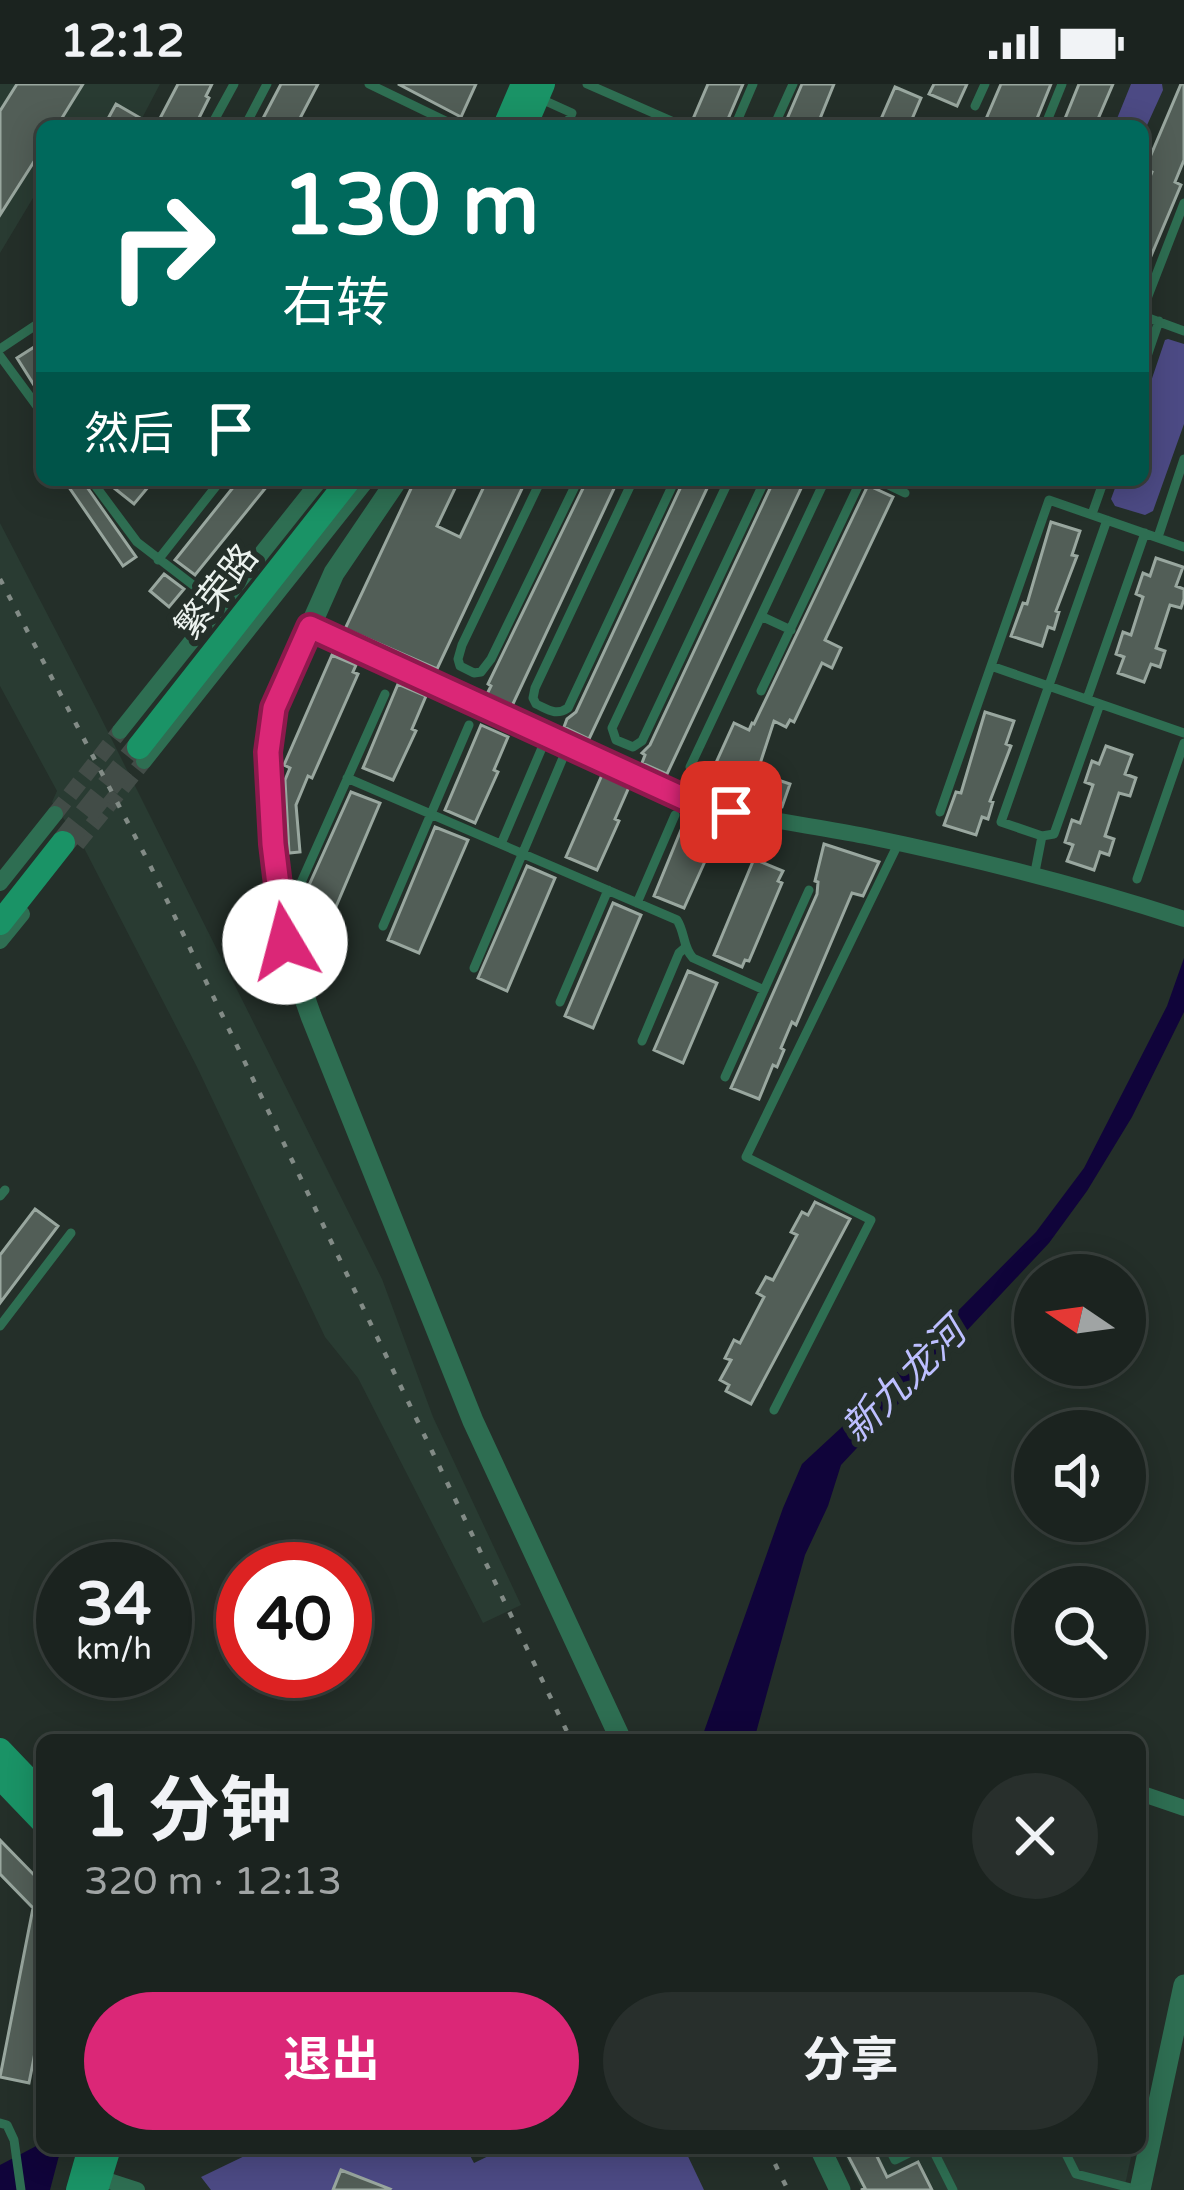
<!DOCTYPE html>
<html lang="zh">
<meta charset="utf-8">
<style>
:root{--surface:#1b231f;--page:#282f2c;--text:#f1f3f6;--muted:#a0a4a4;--line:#39403d;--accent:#db2777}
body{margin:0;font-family:"Varela Round","Noto Sans SC",sans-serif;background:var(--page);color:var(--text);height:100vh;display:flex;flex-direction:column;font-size:45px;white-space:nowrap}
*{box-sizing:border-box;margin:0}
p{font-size:39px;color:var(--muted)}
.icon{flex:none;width:66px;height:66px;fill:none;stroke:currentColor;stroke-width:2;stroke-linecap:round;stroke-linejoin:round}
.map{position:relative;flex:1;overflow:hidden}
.details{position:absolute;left:36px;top:1650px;width:1110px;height:420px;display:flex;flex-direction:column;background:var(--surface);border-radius:18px;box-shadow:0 6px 30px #0003,0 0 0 3px var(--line)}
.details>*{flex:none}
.guide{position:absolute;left:36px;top:36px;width:1113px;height:366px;border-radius:18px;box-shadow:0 6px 30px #0003,0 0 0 3px var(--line);background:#00695c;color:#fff;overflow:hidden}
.needle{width:78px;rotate:283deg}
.fabs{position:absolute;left:1014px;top:1170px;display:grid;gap:24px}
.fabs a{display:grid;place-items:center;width:132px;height:132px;border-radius:50%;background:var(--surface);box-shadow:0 6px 30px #0003,0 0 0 3px var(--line);font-size:60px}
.speed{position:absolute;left:36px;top:1458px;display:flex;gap:24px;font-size:60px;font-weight:700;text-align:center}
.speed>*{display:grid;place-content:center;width:156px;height:156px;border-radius:50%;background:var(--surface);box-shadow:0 6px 30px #0003,0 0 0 3px var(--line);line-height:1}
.speed small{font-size:30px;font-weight:400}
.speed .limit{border:18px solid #d22;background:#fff;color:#111}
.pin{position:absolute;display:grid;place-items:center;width:102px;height:102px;color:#fff;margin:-51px;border-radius:24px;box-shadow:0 6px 18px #0006}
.me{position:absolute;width:132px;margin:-66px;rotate:352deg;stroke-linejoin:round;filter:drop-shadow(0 0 9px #0008)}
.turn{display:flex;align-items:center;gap:42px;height:252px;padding:0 48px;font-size:54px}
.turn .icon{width:156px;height:156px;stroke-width:2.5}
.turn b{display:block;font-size:84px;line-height:102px}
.then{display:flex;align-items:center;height:114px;padding:0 48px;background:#0003;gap:24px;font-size:45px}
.round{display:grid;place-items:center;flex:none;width:126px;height:126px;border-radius:63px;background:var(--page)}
.head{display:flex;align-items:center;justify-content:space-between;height:204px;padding:0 48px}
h1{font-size:72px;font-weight:700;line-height:90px}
.button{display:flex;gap:24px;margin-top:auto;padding:24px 48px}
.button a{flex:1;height:138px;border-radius:72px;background:var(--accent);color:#fff;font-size:48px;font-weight:700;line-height:138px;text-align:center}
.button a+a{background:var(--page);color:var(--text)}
.status{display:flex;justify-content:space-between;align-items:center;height:84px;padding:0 60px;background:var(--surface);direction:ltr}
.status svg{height:33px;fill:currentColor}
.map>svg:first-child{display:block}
.built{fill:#293b32}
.green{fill:#4c4a84}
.water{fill:#10043a}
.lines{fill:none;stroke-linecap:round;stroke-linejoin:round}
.stream{stroke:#10043a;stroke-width:4.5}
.building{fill:#525e57;stroke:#99a79f;stroke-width:3}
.minor-tunnel{stroke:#424c47;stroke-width:16;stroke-dasharray:16 8;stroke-linecap:butt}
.secondary-tunnel{stroke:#424c47;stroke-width:24;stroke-dasharray:24 12;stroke-linecap:butt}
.service{stroke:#2e6e52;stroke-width:9}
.minor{stroke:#2e6e52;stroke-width:16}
.tertiary{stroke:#2e6e52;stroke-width:21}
.secondary{stroke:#1a9366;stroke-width:24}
.rail{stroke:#828b86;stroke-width:4.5;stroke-dasharray:6 12;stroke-linecap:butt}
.route-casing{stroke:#8e194d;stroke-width:30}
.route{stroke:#db2777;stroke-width:21}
.labels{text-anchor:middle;stroke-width:12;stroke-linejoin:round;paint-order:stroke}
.street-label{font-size:36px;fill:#ebf2ee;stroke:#242f29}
.water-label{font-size:39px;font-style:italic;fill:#bdbfff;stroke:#242f29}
</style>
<div class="status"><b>12:12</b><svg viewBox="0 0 49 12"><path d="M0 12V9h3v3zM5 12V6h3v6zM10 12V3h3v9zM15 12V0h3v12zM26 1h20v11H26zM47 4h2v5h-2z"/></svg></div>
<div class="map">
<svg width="1184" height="2106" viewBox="0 0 1184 2106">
<rect width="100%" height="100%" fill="#242f29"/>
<path class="built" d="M0,0H160L138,42H42V105L39,104L0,169Z
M0,439L97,626L382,1195L433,1333L521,1521L483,1539L358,1294L325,1253L197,983L84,764L52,718L57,707L0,602Z
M841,2064H1133L1124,2106H862Z"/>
<path class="green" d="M1131,0H1162L1163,6L1143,50V42H1114Z
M1168,255L1184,260V340L1153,427L1145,431L1115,422L1111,415L1118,396H1143V321L1165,256Z
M261,2064H466L474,2079L505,2064H684L704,2106H211L201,2093Z"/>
<path class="water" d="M1184,874V928L1132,1033L1087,1107L1049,1159L841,1381L828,1422L805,1471L754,1656H701L783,1424L802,1380L856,1330L1036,1148L1084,1084L1167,922Z
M42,2059V2064H61L50,2106H0V2081Z"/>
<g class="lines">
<path class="stream" d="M58,2071L70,2064"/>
</g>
<path class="building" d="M17,0H83L57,42H42V65L0,131V27Z
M178,0H212L206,12L209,14L195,42H156Z
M281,0H318L296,42H259Z
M398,0H476L461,33Z
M708,0H743L725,42H708L693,35Z
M802,0H834L817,42H784Z
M934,0H967L957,22L929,10Z
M1001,0H1051L1034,42H983Z
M1079,0H1113L1095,42H1062Z
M1181,0H1184V76L1175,98L1181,101L1143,191V110L1152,88L1145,85Z
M895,3L921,14L909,42H878Z
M116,20L154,42H104Z
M42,258V295L34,301L17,274Z
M64,396H82L136,473L123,482Z
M121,396H154L134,420L114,404Z
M239,396H272L195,491L175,476Z
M415,396H459L437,442L460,453L487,396H526L437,585L345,545Z
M587,396H618L512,622L487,610L491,602L488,600Z
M684,396H711L589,655L564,643L567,635L576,628Z
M774,396H805L667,690L642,679L645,671L642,669L650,661Z
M869,399L874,404L893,413L825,556L841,564L832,584L822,579L794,638L790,636L786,643L774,637L757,689L790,700L782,723L760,721L729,710L731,702L710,692L734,639L749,646L752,639L754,640Z
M1051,438L1080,447L1072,471L1077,472L1056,527L1059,528L1054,545L1048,543L1042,562L1011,552L1023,519L1027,520Z
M1156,474L1183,483L1176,502L1184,505V515L1181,524L1170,521L1156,564L1165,567L1160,583L1151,580L1144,598L1118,589L1124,573L1116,570L1123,548L1131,551L1143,513L1136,510L1143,489L1150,492Z
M164,490L184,505L169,523L150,507Z
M332,571L356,581L353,588L358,590L312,694L308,692L296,721L300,768L289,769L285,696L290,684L284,681Z
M398,600L426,612L412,645L416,647L393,696L363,684Z
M985,628L1014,637L1006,660L1011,662L990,717L993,718L988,735L982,733L976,751L944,741L956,708L961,709Z
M481,641L508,653L494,686L498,688L475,739L445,726Z
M1106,662L1132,671L1125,690L1136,694L1130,712L1119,709L1105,752L1114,755L1109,771L1100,768L1094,786L1067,777L1073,761L1065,758L1072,736L1080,739L1093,701L1085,698L1092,677L1099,680Z
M602,691L629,703L615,735L619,737L597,786L566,773Z
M351,708L380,719L332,832L301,819Z
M688,729L716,740L702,773L706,775L684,824L654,812Z
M435,743L468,756L419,869L388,856Z
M824,760L879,778L863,812L852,809L796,941L792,938L781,964L784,966L777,983L773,981L759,1015L731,1004L817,810L818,798L815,797Z
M754,775L783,787L778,797L782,799L749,877L745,876L742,883L714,871Z
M527,782L555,794L507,907L478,894Z
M613,819L641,831L593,944L565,932Z
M688,887L717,899L683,979L654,966Z
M815,1118L850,1135L751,1320L726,1307L729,1301L720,1296L731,1276L725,1274L734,1256L740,1259L764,1213L757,1209L766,1193L773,1196L797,1151L791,1148L802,1128L808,1131Z
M35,1125L58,1142L0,1219V1171Z
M0,1756L42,1799V1933L29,1999L0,1993L33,1824L0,1790Z
M844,2064H873L887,2093L918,2078L932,2106H861L865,2104Z
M341,2086L390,2105L389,2106H333Z"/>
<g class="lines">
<path class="minor-tunnel" d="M55,730L120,647
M77,760L144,677"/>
<path class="secondary-tunnel" d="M63,759L139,663"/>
<path class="service" d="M369,0L456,42
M587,0L683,42
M541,15L572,29L566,42
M975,22L985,0
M211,42L234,0
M245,42L267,0
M735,42L753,0
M774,42L793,0
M1045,42L1062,0
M1143,225L1184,119
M1143,232L1184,247
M0,265L42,237
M0,272L42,329
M1143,284L1159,237
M91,396L137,458L219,521
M541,396L462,561L458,575L460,582L474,589L481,588L491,575L578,396
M633,396L535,604L533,614L536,620C549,626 556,632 568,624L675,396
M729,396L612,644L616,656L633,663L642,657L765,396
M878,396L905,409
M1092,430L1104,396
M1158,453L1184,375
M158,476L221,396
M761,532L791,546
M991,582L1184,649
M761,607L861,396
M1087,615L1145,449
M690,683L825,396
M347,694L677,836C685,848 683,864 693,874L764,906
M940,728L1049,416L1184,463
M1042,752L1054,750L1100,620
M501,760L547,652
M1034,793L1042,752L1001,738L1107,436
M1137,795L1184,659
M299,803L385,610
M637,819L675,731
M383,842L469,641
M474,884L568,662
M560,918L608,806
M642,957L679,869L686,863
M725,993L809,806
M0,1112L5,1106
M0,1242L71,1149
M774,1326L871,1136L746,1073L898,760
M0,2039L7,2041L14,2056L21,2106
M889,2064L895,2076L919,2064
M932,2064L953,2106
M1063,2064L1076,2090L1139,2106"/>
<path class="minor" d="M310,543L685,715C743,734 805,740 865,752C972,774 1080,801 1184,835
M120,647L320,396
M144,677L367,396
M0,799L55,730
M0,857L22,830
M1140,1709L1184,1724
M100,2094L137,2106"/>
<path class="tertiary" d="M397,396L334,489L274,624L268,668L273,760L285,858L311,932L473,1337L621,1656
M820,2064L840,2106
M1140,2106L1184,1901"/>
<path class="secondary" d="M505,42L523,0
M525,42L543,0
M139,663L349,396
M0,839L63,759
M0,1666L42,1710
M0,1693L42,1737
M78,2106L90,2064
M96,2106L109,2064"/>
<path class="rail" d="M0,495L149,779L571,1656
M767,2064L788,2106"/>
</g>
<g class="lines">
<defs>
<path id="route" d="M285,858L273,760L268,668L274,624L310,543L685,715L731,728"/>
</defs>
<use href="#route" class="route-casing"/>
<use href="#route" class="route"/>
</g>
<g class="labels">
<g class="street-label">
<text transform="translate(216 507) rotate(-52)" y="13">繁荣路</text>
</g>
<g class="water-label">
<text transform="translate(903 1296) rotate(-45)" y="14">新九龙河</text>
</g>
</g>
</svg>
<div class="fabs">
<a><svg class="needle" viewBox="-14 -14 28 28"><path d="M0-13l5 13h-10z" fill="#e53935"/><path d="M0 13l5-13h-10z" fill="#a0a4a4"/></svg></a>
<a><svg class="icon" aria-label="sound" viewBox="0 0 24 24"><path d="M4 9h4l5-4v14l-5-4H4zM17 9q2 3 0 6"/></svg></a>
<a><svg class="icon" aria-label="search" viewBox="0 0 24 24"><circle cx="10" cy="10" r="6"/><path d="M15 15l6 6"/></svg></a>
</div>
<div class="speed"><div>34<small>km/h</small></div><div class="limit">40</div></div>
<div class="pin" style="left:731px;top:728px;background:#d93025"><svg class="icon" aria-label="arrive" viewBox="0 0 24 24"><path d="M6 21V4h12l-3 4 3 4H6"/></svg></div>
<svg class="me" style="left:285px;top:858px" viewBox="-20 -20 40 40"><circle r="19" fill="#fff"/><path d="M0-13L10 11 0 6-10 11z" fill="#db2777"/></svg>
<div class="guide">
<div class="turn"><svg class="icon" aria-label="right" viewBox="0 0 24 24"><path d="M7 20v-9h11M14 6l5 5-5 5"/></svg><div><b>130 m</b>右转</div></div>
<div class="then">然后<svg class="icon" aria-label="arrive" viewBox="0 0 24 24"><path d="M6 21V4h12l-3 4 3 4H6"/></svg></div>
</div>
<section class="details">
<div class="head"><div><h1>1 分钟</h1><p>320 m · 12:13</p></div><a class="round"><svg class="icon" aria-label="close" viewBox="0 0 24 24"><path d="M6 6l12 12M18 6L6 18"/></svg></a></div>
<div class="button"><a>退出</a><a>分享</a></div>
</section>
</div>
